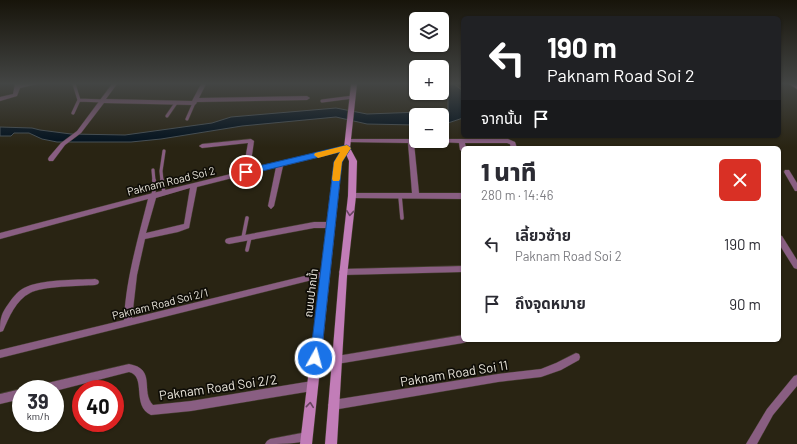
<!DOCTYPE html>
<html lang="th">
<meta charset="utf-8">
<style>
:root{--surface:#fff;--page:#f7f7f7;--text:#2b2b33;--muted:#7c7c81}
body{margin:0;font-family:Barlow,"Noto Sans Thai",sans-serif;background:var(--page);color:var(--text);height:100vh;display:flex;flex-direction:column;font-size:15px;white-space:nowrap}
*{box-sizing:border-box;margin:0}
p{font-size:13px;color:var(--muted)}
.icon{flex:none;width:22px;height:22px;fill:none;stroke:currentColor;stroke-width:2;stroke-linecap:round;stroke-linejoin:round}
.map{position:relative;flex:1;overflow:hidden}
.sheet{position:absolute;left:461px;top:146px;width:320px;height:196px;display:flex;flex-direction:column;background:var(--surface);border-radius:6px;box-shadow:0 1px 3px #0004}
.sheet>*{flex:none}
.hud{position:absolute;left:461px;top:16px;width:320px;height:122px;border-radius:6px;box-shadow:0 1px 3px #0004;background:#202124;color:#fff;overflow:hidden}
.buttons{position:absolute;left:409px;top:12px;display:grid;gap:8px}
.buttons a{display:grid;place-items:center;width:40px;height:40px;border-radius:6px;background:var(--surface);box-shadow:0 1px 3px #0004;font-size:20px}
.speed{position:absolute;left:12px;top:380px;display:flex;gap:8px;font-size:20px;font-weight:700;text-align:center}
.speed>*{display:grid;place-content:center;width:52px;height:52px;border-radius:50%;background:var(--surface);box-shadow:0 1px 3px #0004;line-height:1}
.speed small{font-size:10px;font-weight:400}
.speed .limit{border:6px solid #d22;background:#fff;color:#111}
.pin{position:absolute;display:grid;place-items:center;width:34px;height:34px;color:#fff;margin:-17px;border:2px solid #fff;border-radius:50%;box-shadow:0 1px 4px #0007}
.me{position:absolute;width:44px;margin:-22px;rotate:7deg;stroke-linejoin:round;filter:drop-shadow(0 0 3px #0008)}
.turn{display:flex;align-items:center;gap:14px;height:84px;padding:0 20px;font-size:18px}
.turn .icon{width:52px;height:52px;stroke-width:2.5}
.turn b{display:block;font-size:28px;line-height:34px}
.then{display:flex;align-items:center;height:38px;padding:0 20px;background:#0003;gap:8px;font-size:15px}
.round{display:grid;place-items:center;flex:none;width:42px;height:42px;border-radius:6px;background:var(--page)}
.head{display:flex;align-items:center;justify-content:space-between;height:68px;padding:0 20px}
h1{font-size:24px;font-weight:800;line-height:30px}
ul{padding:0;list-style:none}
li{display:flex;align-items:center;gap:12px;height:60px;padding:0 20px}
li div{flex:1}
li b{display:block;font-size:15px}
li em{font-style:normal}
.map>svg:first-child{display:block}
.water{fill:#00101d;stroke:#465056}
.lines{fill:none;stroke-linecap:round;stroke-linejoin:round}
.lane-far1-casing{stroke:#443f2f;stroke-width:4}
.lane-casing{stroke:#443f2f;stroke-width:4.5}
.street-casing{stroke:#443f2f;stroke-width:1}
.secondary-casing{stroke:#443f2f;stroke-width:1}
.lane-far1{stroke:#895e82;stroke-width:3}
.lane{stroke:#895e82;stroke-width:3.5}
.street{fill:#895e82;fill-rule:evenodd}
.secondary{fill:#c27db8;fill-rule:evenodd}
.oneway{stroke:#684560}
.route{fill:#1a73e8;stroke:#114b97}
.slow{fill:#f59e0b}
.labels{text-anchor:middle;stroke-width:3.5;stroke-linejoin:round;paint-order:stroke}
.street-label{font-size:11px;fill:#e9e5db;stroke:#0f0d07}
.near-street-label{font-size:13px;fill:#e9e5db;stroke:#0f0d07}
</style>
<div class="map">
<svg width="797" height="444" viewBox="0 0 797 444">
<rect width="100%" height="100%" fill="#292413"/>
<path class="water" d="M448,84H454L463,91V118L442,125V115H416V125L367,124L336,117L242,126L161,139L131,142H57L42,139L29,133H14L11,136H0V127L32,128L40,130L71,134L125,135L212,123L231,117L336,108L367,114L448,111Z"/>
<g class="lines">
<defs>
<path id="lane-far1" d="M79,100L103,101
M322,101L353,97
M73,113L79,100L74,84
M167,116L176,103
M187,119L194,103
M153,170L154,181
M162,181L161,171L164,151"/>
<path id="lane" d="M162,180L164,193
M153,195L155,187L154,180
M400,196L402,218
M243,238L247,218
M247,250L250,237"/>
<path id="street" d="M15,84H37L20,88L17,96L0,101V97L13,94Z
M112,84H117L106,99L192,101L201,84H206L199,98L307,96L310,98L307,100L197,102L196,104L194,105L104,103L81,133L65,145L53,161H49L48,159L49,157L61,143L77,131Z
M251,139L254,141L250,169L347,146L350,148L347,150L283,166L274,206L271,209L268,206L276,167L197,187L189,228L178,232L145,239L137,275L132,318L325,271L328,272L329,274L328,276L0,358V350L124,320C126,278 138,239 148,199L0,239V233L153,193L243,171L248,143L202,148L199,146L202,144ZM190,188L184,224L146,233L156,198Z
M348,139H416V141H419L418,142L414,143L419,193H463V199L350,198L349,196L350,194L352,193H412L408,143L346,142V140Z
M442,139H508L515,142L517,148H511L510,144L507,143H465L466,148H463V152L460,150L459,143L440,142L439,141H442Z
M785,170H789L797,183V191H795L784,172Z
M314,222H330L332,223L334,225L332,227L330,228H314L229,244L226,243L225,241L226,239L229,238Z
M779,235L782,236L797,260V269L794,268L779,244Z
M463,266V272L343,275L340,274L339,272L340,270L343,269Z
M95,279L98,280L99,282L98,284L95,285C80,286 42,286 30,293C16,300 9,317 3,331L0,332C0,318 1,314 9,303C13,297 18,291 24,288C41,279 75,280 95,279Z
M463,335V340H467L466,342L463,343L337,364L334,363L333,360L334,357L337,356Z
M576,353L579,354L580,357L579,360L561,370L541,377L498,382L333,410L330,408L328,405L330,402L333,400L498,374L541,369L556,363Z
M129,364C157,369 140,391 153,405L191,401L312,381L315,383L317,386L315,389L312,391L191,411L151,415C131,406 147,376 129,372L55,391V389H38L40,386L43,384Z
M797,375V386L773,415L757,444H746L767,409L794,376Z
M21,389V399L0,404V394Z
M307,432L310,434L312,437L310,440C297,444 280,444 265,444L267,441L270,439Z"/>
<path id="secondary" d="M351,84H357L350,148L357,161L356,196L347,276L337,444H325L339,276L348,196L349,161L346,154L342,162L312,444H300L334,162L344,148Z
M789,84H797V89Z"/>
</defs>
<use href="#lane-far1" class="lane-far1-casing"/>
<use href="#lane" class="lane-casing"/>
<use href="#street" class="street-casing"/>
<use href="#secondary" class="secondary-casing"/>
<use href="#lane-far1" class="lane-far1"/>
<use href="#lane" class="lane"/>
<use href="#street" class="street"/>
<use href="#secondary" class="secondary"/>
</g>
<defs><path id="oneway-chevron" d="M-2-3.5L2.5 0L-2 3.5" fill="none" stroke-width="1.6" stroke-linecap="round" stroke-linejoin="round"/></defs>
<g class="oneway">
<use href="#oneway-chevron" transform="translate(350 213) rotate(96)"/>
<use href="#oneway-chevron" transform="translate(310 405) rotate(-84)"/>
</g>
<linearGradient id="sky" x2="0" y2="1"><stop stop-color="#17140a"/><stop offset="0.57" stop-color="#434544"/><stop offset="1" stop-color="#434544" stop-opacity="0"/></linearGradient>
<rect width="797" height="147" fill="url(#sky)"/>
<path class="route" d="M347,145L351,148L342,162L321,358L319,362L315,364L311,362L310,358L334,162L340,152L246,175L242,172L246,169Z"/>
<path class="slow" d="M347,145L351,148L342,162L340,179L339,181H333L332,179L334,162L340,152L318,158L314,155L315,153Z"/>
<g class="labels">
<g class="street-label">
<text transform="translate(171 181) rotate(-14)" y="4">Paknam Road Soi 2</text>
<text transform="translate(311 293) rotate(-83)" y="4">ถนนปากน้ำ</text>
<text transform="translate(160 304) rotate(-14)" y="4">Paknam Road Soi 2/1</text>
</g>
<g class="near-street-label">
<text transform="translate(454 373) rotate(-9)" y="5">Paknam Road Soi 11</text>
<text transform="translate(218 387) rotate(-8)" y="5">Paknam Road Soi 2/2</text>
</g>
</g>
</svg>
<div class="buttons">
<a><svg class="icon" aria-label="layers" viewBox="0 0 24 24"><path d="M12 4l9 5-9 5-9-5zM3 14l9 5 9-5"/></svg></a>
<a>+</a>
<a>−</a>
</div>
<div class="speed"><div>39<small>km/h</small></div><div class="limit">40</div></div>
<div class="pin" style="left:246px;top:172px;background:#d93025"><svg class="icon" aria-label="arrive" viewBox="0 0 24 24"><path d="M6 21V4h12l-3 4 3 4H6"/></svg></div>
<svg class="me" style="left:315px;top:358px" viewBox="-20 -20 40 40"><circle r="17" fill="#1a73e8" stroke="#fff" stroke-width="3"/><path d="M0-11L8 9 0 5-8 9z" fill="#fff"/></svg>
<div class="hud">
<div class="turn"><svg class="icon" aria-label="left" viewBox="0 0 24 24"><path d="M17 20v-9H6M10 6l-5 5 5 5"/></svg><div><b>190 m</b>Paknam Road Soi 2</div></div>
<div class="then">จากนั้น<svg class="icon" aria-label="arrive" viewBox="0 0 24 24"><path d="M6 21V4h12l-3 4 3 4H6"/></svg></div>
</div>
<section class="sheet">
<div class="head"><div><h1>1 นาที</h1><p>280 m · 14:46</p></div><a class="round" style="background:#d93025;color:#fff"><svg class="icon" aria-label="close" viewBox="0 0 24 24"><path d="M6 6l12 12M18 6L6 18"/></svg></a></div>
<ul>
<li><svg class="icon" aria-label="left" viewBox="0 0 24 24"><path d="M17 20v-9H6M10 6l-5 5 5 5"/></svg><div><b>เลี้ยวซ้าย</b><p>Paknam Road Soi 2</p></div><em>190 m</em></li>
<li><svg class="icon" aria-label="arrive" viewBox="0 0 24 24"><path d="M6 21V4h12l-3 4 3 4H6"/></svg><div><b>ถึงจุดหมาย</b></div><em>90 m</em></li>
</ul>
</section>
</div>
